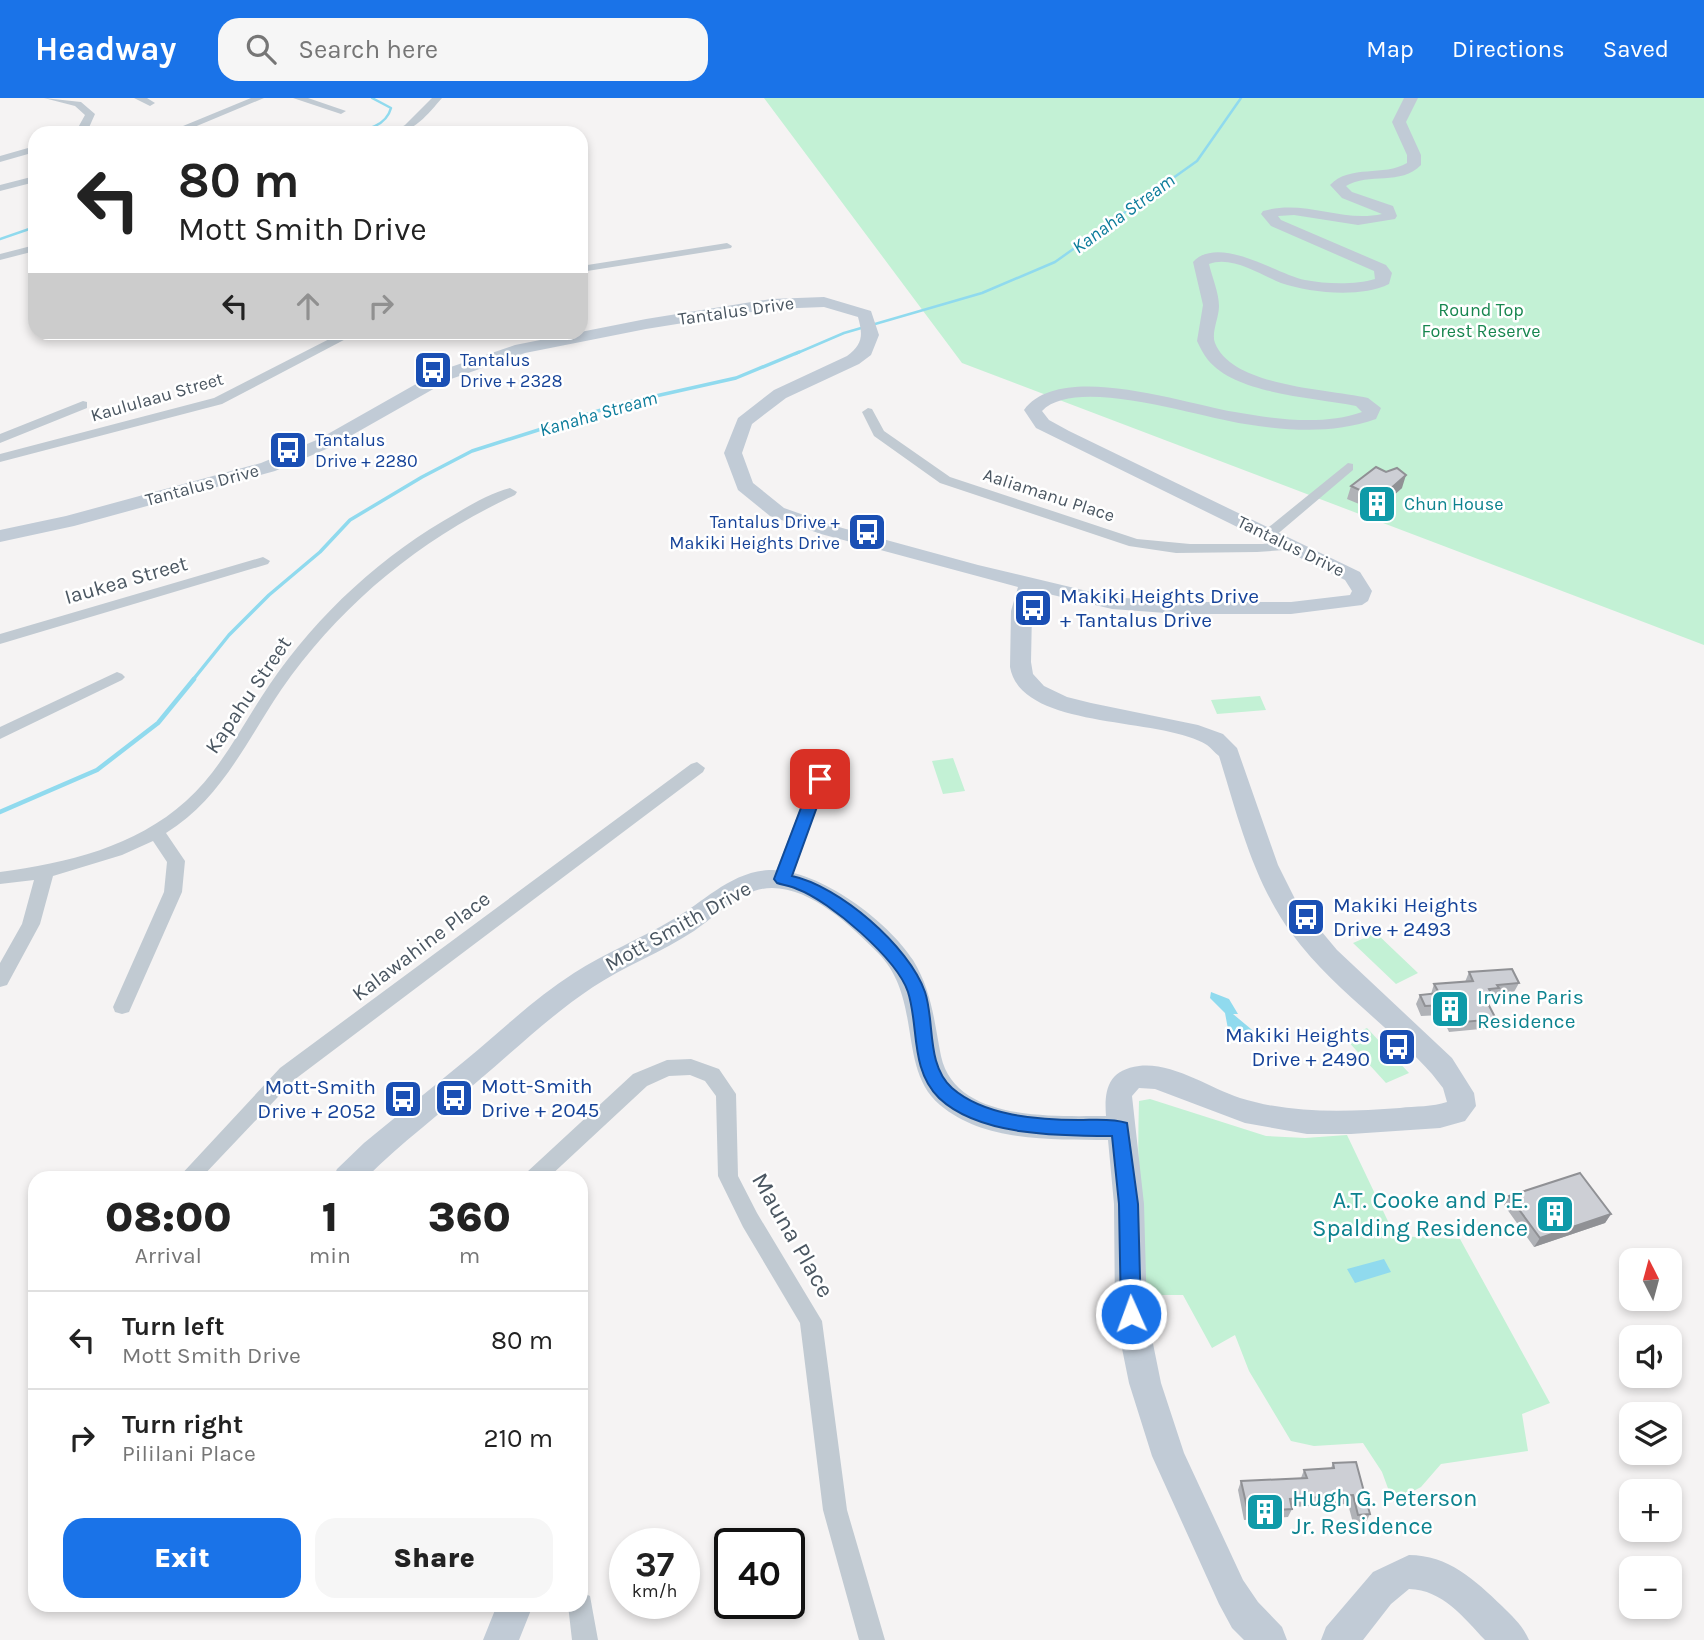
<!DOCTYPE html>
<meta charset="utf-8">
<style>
:root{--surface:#fff;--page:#f6f6f6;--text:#222;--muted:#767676;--line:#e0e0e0;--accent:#1a73e8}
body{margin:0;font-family:Karla,sans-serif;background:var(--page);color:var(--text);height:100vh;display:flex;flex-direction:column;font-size:26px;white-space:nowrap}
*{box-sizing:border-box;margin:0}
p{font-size:23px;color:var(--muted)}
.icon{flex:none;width:38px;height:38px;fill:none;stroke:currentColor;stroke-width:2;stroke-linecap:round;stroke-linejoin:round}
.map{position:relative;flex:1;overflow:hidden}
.panel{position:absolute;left:28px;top:1073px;width:560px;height:441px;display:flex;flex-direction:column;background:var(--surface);border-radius:21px;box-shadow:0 4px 10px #0003}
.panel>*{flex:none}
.hud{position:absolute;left:28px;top:28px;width:560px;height:214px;border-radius:21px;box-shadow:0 4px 10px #0003;background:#fff;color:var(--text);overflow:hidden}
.needle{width:46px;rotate:354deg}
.controls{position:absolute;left:1619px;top:1150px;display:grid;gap:14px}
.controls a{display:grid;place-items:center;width:63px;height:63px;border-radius:14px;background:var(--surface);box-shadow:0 4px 10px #0003;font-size:35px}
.speed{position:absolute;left:609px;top:1430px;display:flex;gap:14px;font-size:35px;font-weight:700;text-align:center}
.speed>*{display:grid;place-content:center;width:91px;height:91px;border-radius:50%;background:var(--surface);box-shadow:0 4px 10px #0003;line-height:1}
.speed small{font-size:18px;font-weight:400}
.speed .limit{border:4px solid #111;border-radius:10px;background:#fff;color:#111}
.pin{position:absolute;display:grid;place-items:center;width:60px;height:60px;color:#fff;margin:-30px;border-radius:14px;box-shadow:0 4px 10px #0006}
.me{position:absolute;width:77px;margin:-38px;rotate:358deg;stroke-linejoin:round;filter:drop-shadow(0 0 5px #0008)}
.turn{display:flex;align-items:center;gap:24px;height:147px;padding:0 35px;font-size:32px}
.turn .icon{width:91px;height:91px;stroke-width:2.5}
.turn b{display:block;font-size:49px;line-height:60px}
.lanes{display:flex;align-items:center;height:66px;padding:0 35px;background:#0003;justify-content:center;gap:35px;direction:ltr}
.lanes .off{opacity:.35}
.eta{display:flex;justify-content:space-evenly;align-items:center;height:119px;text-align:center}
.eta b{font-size:42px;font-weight:800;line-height:49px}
.action{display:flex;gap:14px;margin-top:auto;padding:14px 35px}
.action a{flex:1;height:80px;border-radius:21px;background:var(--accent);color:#fff;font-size:28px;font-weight:800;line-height:80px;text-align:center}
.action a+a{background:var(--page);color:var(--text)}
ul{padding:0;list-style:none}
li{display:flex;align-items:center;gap:21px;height:98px;padding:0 35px;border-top:2px solid var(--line)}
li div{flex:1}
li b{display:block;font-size:26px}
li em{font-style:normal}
header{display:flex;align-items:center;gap:42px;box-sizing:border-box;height:98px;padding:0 35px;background:var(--accent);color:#fff}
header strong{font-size:33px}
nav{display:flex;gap:38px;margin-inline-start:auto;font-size:24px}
.search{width:490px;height:63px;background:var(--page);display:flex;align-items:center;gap:18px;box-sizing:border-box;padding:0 24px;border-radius:21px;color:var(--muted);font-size:26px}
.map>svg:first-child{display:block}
.green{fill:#c3f1d5}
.water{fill:#90daee}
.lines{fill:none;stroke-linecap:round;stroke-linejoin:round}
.stream-far2{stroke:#90daee;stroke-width:2.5}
.stream-far1{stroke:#90daee;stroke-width:3.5}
.stream{stroke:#90daee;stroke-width:4.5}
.street{fill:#c1cad2;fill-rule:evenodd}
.secondary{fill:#c1cbd6;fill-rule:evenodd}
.wall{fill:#b0b2b7}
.shaded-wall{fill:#909195}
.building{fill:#cdcfd5;stroke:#909195;stroke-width:2}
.route{fill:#1a73e8;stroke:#114b97;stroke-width:2}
.labels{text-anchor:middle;stroke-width:5;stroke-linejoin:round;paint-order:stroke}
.far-park-label{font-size:18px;fill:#17864f;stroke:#fff}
.far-street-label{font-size:18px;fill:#4a5661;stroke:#fff}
.far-transit-label{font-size:18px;fill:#164399;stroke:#fff;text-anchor:start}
.far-culture-label{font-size:18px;fill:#0d838f;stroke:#fff;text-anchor:start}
.far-water-label{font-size:19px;font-style:italic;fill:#0c7c9b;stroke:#fff}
.street-label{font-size:21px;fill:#4a5661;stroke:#fff}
.transit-label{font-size:21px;fill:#164399;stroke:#fff;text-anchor:start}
.culture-label{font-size:21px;fill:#0d838f;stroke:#fff;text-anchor:start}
.near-culture-label{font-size:24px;fill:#0d838f;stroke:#fff;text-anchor:end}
.near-street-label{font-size:24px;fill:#4a5661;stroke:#fff}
</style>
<header>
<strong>Headway</strong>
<div class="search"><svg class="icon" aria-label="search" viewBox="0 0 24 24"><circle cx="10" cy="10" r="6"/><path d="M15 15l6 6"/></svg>Search here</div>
<nav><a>Map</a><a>Directions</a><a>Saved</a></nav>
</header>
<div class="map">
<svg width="1704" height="1542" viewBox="0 0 1704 1542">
<rect width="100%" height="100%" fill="#f5f3f3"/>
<path class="green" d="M764,0H1704V547L962,265Z
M1260,598L1266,612L1217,616L1211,602Z
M953,660L965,693L943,696L932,663Z
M1376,835L1418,875L1396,886L1353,845Z
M1367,930L1409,975L1386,985L1345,940Z
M1150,1001L1266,1038L1305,1040L1347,1037L1395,1138L1460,1141L1550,1305L1522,1316L1528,1353L1441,1366L1421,1389L1393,1404L1382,1374L1363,1345L1314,1348L1291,1343L1249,1273L1235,1237L1212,1250L1183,1197H1147C1139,1133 1137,1069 1139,1003Z"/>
<path class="water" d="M1211,894L1229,901L1238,916H1233L1257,936L1250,941L1239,939L1228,931L1225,915L1210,900Z
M1384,1161L1391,1174L1355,1185L1347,1171Z"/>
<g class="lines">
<path class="stream-far2" d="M348,35C365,32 386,29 391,10L372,0
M0,141L35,129
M795,256L844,235L982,195L1055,164L1197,63L1241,0"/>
<path class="stream-far1" d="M192,583L229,537L269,497L320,454L350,422L422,379L472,353L620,306L736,280L799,254"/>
<path class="stream" d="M0,714L97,672L158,625L194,581"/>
<path class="street" d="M44,0L81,4L95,16L87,34L75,35L85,17L75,8Z
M134,0H147L155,5L150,8Z
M251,0H264L180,35H166Z
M293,0H308L346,13L341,16Z
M432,0H442C428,16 414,35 391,35L405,27Z
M35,48V54L0,64V58Z
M35,78V84L0,93V87Z
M727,145L732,148L731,150L581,174V168Z
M35,147V153L0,162V156Z
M343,234H359L222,306L0,364V356L214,300Z
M83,303L87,304V310L0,345V336Z
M868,310L872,311L884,333L950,379L1137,441L1190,446H1263L1290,442L1297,446L1284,452L1257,454L1176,455L1129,448L940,385L874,338L862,314Z
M1348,365L1353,366V372L1274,439H1264V433Z
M510,390L517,394L515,397C420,441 341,506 281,592C246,644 221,701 166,735L185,763L182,794L129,914L122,916L115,914L113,909L164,794L167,764L153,743L122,757L53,778L40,826L7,887L0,889V865L22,826L34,782L0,786V774C67,765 135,749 186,703C222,671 243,625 270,586C318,516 383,456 457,415C473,405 492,395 510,390Z
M263,459L270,463L268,466L0,546V536Z
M117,574L122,576L125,579L122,582L0,641V629Z
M829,651L837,656L791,781L788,786H776L773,781L821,656Z
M697,664L705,670L703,674L294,982L201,1080H178L280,970L691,666Z
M691,961L719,971L736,996L738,1078L757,1115L822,1223L847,1412L885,1542H859L823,1412L800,1225L743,1129L718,1078L716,998L705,983L690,977L669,978L647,988L548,1080H524L527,1074L633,976L667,962Z
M581,1494L590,1498L598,1542H572L568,1507H581Z"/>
<path class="secondary" d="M1404,0H1418L1406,24L1421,57V67C1401,88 1369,74 1346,88L1352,94L1393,108L1397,118L1395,121L1358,127L1294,117L1278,118L1281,122L1386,167L1392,175L1389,186C1361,200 1310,195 1281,185C1261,177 1232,157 1209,166C1212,179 1219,195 1219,208C1219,220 1211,235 1215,245C1232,289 1329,291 1368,300L1381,310L1376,321C1334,336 1289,333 1245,326C1201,320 1076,277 1042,313L1049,322L1069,333L1360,474L1372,493L1368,503L1362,507L1291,516H1179L1112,511L1036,493L1032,513L1031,564L1033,576L1044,588L1067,599L1091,605L1198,627L1223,636L1237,650L1278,767L1296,803L1337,852L1452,960L1474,995L1476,1008L1465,1023L1440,1030L1351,1036H1307L1245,1025L1155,991L1139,990L1132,998L1144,1106L1147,1216L1161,1285L1184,1355L1243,1482L1258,1504L1282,1529L1287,1542H1244L1232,1530L1219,1506L1152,1358L1129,1285L1115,1216L1114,1106L1108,1042C1054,1041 985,1045 940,1007C897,971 923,900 878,855C851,828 812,790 772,790C741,790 718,817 694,833C662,854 625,868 593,889C551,917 516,951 478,983C441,1015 401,1045 366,1080H333L337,1071L364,1045C398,1017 433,989 467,961C502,932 535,900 574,875C605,855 640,841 672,822C704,804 730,774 769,772C818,770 888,823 913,862C932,893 934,923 941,958C955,1024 1054,1018 1106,1018C1104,992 1108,972 1139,968C1173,964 1209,990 1240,1000C1292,1016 1346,1014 1400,1010C1415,1008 1433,1009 1447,1004L1443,990L1432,976C1388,927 1331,889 1292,836C1253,783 1238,719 1219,658C1215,655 1211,650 1207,647C1162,618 1021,633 1010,569L1011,513L1018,489L821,436L770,418L738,392L724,355L738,320L774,292L847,258C863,246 863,237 858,219L824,209L771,211L646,231L525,255L451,281L331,349L275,373L74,428L0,444V432L66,418L261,365L319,341L439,273L515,247L646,221L771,201L824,199L871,213L879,237L871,257L859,266L786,300L752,326L742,355L753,385L784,410L835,428L978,467L1112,499L1179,504H1291L1350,497L1352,493L1345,482L1036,330L1024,312C1060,262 1185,306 1235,314C1275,321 1323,328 1362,314L1356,308C1314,299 1237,297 1208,262C1203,256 1200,249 1197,243L1203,207L1193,164C1219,136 1276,176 1305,182C1326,186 1355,187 1375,181L1374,173L1271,128L1261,116L1263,113C1305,101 1342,125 1382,116L1342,100L1330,87C1350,66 1384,79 1407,65V57L1392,24Z
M1409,1457C1448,1457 1475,1482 1502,1508C1513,1519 1523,1528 1529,1542H1485C1463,1519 1443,1492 1409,1491L1391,1506L1363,1542H1321L1326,1529L1373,1474Z
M497,1507H533L519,1542H483Z"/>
</g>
<path class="wall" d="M1351,388L1402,390L1376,413L1347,401Z
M1469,874L1519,885L1514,894L1496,896L1494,900H1489L1487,904L1496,921L1491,930L1449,934L1441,917L1421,918L1416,906L1420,897L1431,896L1434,886L1465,884Z
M1509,1098L1611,1116L1605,1125L1534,1149L1504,1107Z
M1333,1365L1370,1416L1366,1424L1353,1425L1348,1406L1292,1409V1411L1288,1419L1244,1422L1238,1392L1241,1383L1301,1380L1304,1372L1331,1370Z"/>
<path class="shaded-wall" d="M1406,377L1402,390L1376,413L1379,401Z
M1611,1116L1605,1125L1534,1149L1540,1140Z"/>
<path class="building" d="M1376,369L1386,374L1397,370L1406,377L1379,401L1351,388Z
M1512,871L1519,885L1497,887L1499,890L1489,891L1491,895L1483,896L1496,921L1453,925L1445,907L1425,908L1420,897L1439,895L1434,886L1473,883L1469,874Z
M1580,1075L1611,1116L1540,1140L1509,1098Z
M1356,1364L1370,1416L1358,1417L1353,1397L1290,1401L1292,1411L1248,1414L1241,1383L1307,1380L1304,1372L1334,1370L1333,1365Z"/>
<path class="route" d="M820,676L827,681L792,778C839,788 909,848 925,894C935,924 926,967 952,990C984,1018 1038,1022 1079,1022C1094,1022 1112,1020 1127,1025L1138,1106L1141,1216L1138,1222L1131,1225L1124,1222L1121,1216L1119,1106L1112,1038C1060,1038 979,1038 939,1000C910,972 919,928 908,894C897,861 830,803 797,791C791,788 783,787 777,785L774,781L812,681Z"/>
<defs>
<symbol id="bus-square" viewBox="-11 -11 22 22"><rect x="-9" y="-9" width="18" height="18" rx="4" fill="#1a4fb4" stroke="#fff"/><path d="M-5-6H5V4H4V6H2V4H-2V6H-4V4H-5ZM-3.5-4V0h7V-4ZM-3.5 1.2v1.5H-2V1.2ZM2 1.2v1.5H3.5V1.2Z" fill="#fff"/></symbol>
<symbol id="building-square" viewBox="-11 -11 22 22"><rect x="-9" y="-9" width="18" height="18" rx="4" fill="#0f9aa8" stroke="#fff"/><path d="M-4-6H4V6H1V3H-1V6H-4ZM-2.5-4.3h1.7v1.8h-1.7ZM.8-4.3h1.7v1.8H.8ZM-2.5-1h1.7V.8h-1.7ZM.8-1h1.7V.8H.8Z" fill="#fff"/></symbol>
</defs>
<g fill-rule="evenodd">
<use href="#bus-square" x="411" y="250" width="44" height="44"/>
<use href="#bus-square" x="266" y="330" width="44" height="44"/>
<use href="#building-square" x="1355" y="384" width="44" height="44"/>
<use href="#bus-square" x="845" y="412" width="44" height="44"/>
<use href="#bus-square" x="1011" y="488" width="44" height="44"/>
<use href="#bus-square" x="1284" y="797" width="44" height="44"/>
<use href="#building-square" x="1428" y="889" width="44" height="44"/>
<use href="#bus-square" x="1375" y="927" width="44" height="44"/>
<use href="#bus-square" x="432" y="978" width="44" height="44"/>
<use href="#bus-square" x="381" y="979" width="44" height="44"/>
<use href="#building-square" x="1533" y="1094" width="44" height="44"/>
<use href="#building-square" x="1243" y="1392" width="44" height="44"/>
</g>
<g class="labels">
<g class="far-park-label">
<text x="1481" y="218">Round Top<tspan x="1481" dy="21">Forest Reserve</tspan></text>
</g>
<g class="far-street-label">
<text transform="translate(736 213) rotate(-8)" y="6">Tantalus Drive</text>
<text transform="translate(157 299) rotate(-16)" y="6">Kaululaau Street</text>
<text transform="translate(202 387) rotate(-15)" y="6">Tantalus Drive</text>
<text transform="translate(1049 397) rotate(18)" y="6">Aaliamanu Place</text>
<text transform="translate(1291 448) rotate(26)" y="6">Tantalus Drive</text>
</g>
<g class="far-transit-label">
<text x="460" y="268">Tantalus<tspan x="460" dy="21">Drive + 2328</tspan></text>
<text x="315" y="348">Tantalus<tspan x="315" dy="21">Drive + 2280</tspan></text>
<text x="840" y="430" text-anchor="end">Tantalus Drive +<tspan x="840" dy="21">Makiki Heights Drive</tspan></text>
</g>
<g class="far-culture-label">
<text x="1404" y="412">Chun House</text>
</g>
<g class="far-water-label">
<text transform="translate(1123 115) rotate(-36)" y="7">Kanaha Stream</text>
<text transform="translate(598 315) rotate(-16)" y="7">Kanaha Stream</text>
</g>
<g class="street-label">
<text transform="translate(126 482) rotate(-16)" y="7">Iaukea Street</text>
<text transform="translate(248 597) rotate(-56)" y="7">Kapahu Street</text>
<text transform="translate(678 828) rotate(-29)" y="7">Mott Smith Drive</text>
<text transform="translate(421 848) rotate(-37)" y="7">Kalawahine Place</text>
</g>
<g class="transit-label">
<text x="1060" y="505">Makiki Heights Drive<tspan x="1060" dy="24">+ Tantalus Drive</tspan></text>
<text x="1333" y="814">Makiki Heights<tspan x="1333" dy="24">Drive + 2493</tspan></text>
<text x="1370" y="944" text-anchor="end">Makiki Heights<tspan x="1370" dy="24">Drive + 2490</tspan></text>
<text x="481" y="995">Mott-Smith<tspan x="481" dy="24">Drive + 2045</tspan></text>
<text x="376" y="996" text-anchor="end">Mott-Smith<tspan x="376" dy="24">Drive + 2052</tspan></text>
</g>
<g class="culture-label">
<text x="1477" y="906">Irvine Paris<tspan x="1477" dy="24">Residence</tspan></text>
</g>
<g class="near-culture-label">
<text x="1528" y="1110">A.T. Cooke and P.E.<tspan x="1528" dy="28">Spalding Residence</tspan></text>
<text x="1292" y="1408" text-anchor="start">Hugh G. Peterson<tspan x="1292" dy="28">Jr. Residence</tspan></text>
</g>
<g class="near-street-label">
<text transform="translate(793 1137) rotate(60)" y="8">Mauna Place</text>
</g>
</g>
</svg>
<div class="controls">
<a><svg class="needle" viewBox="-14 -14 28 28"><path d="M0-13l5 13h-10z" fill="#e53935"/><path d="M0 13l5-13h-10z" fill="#767676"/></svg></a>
<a><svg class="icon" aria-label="sound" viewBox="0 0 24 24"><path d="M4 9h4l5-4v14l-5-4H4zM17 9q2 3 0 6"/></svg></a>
<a><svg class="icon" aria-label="layers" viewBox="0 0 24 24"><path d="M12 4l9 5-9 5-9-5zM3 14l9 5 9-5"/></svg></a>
<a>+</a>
<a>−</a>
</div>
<div class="speed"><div>37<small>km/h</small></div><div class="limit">40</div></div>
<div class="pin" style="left:820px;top:681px;background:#d93025"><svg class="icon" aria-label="arrive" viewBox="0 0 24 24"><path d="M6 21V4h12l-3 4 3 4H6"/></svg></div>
<svg class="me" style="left:1131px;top:1216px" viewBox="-20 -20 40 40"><circle r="17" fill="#1a73e8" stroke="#fff" stroke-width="3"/><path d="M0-11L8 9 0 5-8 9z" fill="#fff"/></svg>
<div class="hud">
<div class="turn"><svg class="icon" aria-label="left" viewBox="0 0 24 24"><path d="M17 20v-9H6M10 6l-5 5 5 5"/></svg><div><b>80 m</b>Mott Smith Drive</div></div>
<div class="lanes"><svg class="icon" aria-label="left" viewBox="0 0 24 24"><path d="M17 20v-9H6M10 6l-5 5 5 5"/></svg><svg class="icon off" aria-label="ahead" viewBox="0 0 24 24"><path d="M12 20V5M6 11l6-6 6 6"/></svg><svg class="icon off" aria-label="right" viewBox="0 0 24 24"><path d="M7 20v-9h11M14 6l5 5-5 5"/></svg></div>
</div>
<section class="panel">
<div class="eta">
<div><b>08:00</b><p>Arrival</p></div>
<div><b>1</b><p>min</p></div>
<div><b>360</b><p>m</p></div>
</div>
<ul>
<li><svg class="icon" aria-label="left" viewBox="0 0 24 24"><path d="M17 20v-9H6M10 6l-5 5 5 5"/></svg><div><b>Turn left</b><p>Mott Smith Drive</p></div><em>80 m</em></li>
<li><svg class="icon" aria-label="right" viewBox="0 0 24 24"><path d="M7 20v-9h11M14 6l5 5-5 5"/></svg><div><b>Turn right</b><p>Pililani Place</p></div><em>210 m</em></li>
</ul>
<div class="action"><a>Exit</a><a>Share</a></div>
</section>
</div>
